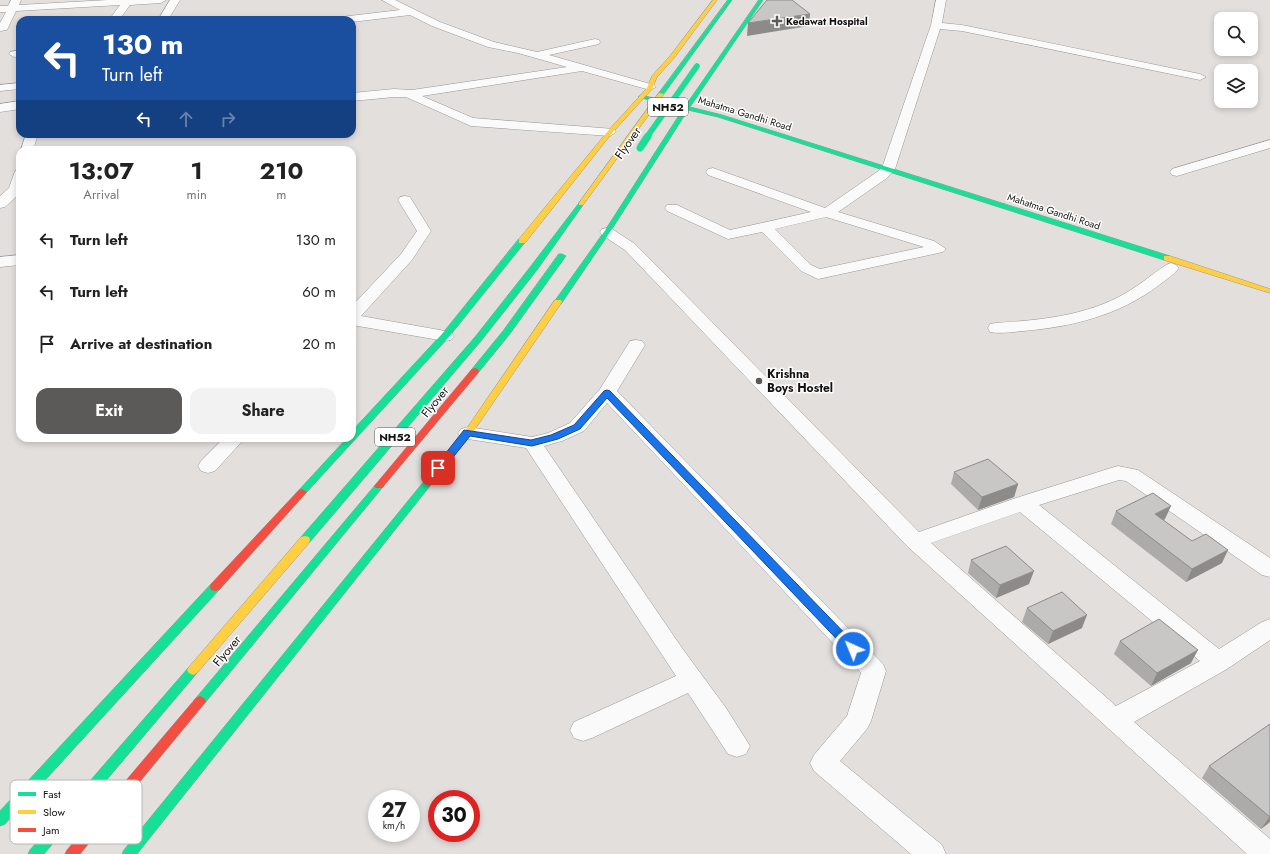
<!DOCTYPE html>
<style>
:root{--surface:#fff;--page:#f2f2f2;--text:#222;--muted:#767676;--accent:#5c5a58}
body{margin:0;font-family:Jost,sans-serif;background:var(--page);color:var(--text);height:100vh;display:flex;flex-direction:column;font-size:15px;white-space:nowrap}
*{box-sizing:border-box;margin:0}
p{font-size:13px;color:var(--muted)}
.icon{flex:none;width:22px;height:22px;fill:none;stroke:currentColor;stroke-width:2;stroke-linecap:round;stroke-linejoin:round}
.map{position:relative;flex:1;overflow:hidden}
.side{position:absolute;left:16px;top:146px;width:340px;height:296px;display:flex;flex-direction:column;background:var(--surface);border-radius:12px;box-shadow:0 2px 6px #0003}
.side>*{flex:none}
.guide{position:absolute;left:16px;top:16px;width:340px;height:122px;border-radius:12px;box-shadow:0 2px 6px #0003;background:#1a4fa0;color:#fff;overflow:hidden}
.buttons{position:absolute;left:1214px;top:12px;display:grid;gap:8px}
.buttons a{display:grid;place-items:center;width:44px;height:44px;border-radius:8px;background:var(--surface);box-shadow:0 2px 6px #0003;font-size:20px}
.speed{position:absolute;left:368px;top:790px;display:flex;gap:8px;font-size:20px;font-weight:700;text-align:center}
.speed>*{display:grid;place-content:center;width:52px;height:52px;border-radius:50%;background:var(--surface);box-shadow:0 2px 6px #0003;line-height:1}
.speed small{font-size:10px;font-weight:400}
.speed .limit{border:6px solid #d22;background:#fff;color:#111}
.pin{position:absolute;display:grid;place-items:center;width:34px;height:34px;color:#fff;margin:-17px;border-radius:8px;box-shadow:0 2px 6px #0006}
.me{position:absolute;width:44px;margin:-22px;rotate:316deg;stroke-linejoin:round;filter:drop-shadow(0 0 3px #0008)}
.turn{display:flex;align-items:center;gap:14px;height:84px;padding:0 20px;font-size:18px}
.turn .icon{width:52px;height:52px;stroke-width:2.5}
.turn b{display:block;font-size:28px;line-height:34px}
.lanes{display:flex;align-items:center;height:38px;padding:0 20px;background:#0003;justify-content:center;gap:20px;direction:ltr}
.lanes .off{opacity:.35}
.eta{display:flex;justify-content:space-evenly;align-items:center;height:68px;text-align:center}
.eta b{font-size:24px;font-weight:700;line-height:28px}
.action{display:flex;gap:8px;margin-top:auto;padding:8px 20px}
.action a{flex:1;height:46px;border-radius:12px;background:var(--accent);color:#fff;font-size:16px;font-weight:700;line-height:46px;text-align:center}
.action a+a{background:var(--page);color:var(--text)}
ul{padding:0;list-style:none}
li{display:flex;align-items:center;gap:12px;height:52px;padding:0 20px}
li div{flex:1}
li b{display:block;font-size:15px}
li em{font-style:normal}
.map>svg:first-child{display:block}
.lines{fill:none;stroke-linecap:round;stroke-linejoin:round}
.street-casing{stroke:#999796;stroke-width:1}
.fast-casing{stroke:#999796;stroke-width:1}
.slow-casing{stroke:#999796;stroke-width:1}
.jam-casing{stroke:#999796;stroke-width:1}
.street{fill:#fbfafa;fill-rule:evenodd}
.fast{fill:#16e098;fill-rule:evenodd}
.slow{fill:#ffcf43;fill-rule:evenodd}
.jam{fill:#f24e42;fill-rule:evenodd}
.fast-bridge-far1-casing{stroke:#bdbbba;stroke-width:6;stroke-linecap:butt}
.fast-bridge-casing{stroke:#bdbbba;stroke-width:8;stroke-linecap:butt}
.fast-bridge-far1{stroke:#16e098;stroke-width:5.5}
.fast-bridge{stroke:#16e098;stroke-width:7}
.wall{fill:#adaba9}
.shaded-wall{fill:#8d8b8a}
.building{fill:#c9c7c5;stroke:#8d8b8a}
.route{fill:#1a73e8;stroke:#114b97}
.poi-dot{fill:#5c5a58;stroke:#fff;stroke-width:1.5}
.labels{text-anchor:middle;stroke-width:3;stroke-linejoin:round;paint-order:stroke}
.far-poi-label{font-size:10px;font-weight:bold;fill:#141211;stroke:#fff;text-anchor:start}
.far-street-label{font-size:10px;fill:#141211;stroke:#fff}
.shield{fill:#fff;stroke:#5a5958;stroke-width:1}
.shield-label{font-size:11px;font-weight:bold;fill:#141211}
.street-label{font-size:12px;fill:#141211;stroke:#fff}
.poi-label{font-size:12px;font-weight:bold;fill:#141211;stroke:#fff;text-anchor:start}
.key{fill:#fff;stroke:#b8b8b8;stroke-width:1}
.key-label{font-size:11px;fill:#141211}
</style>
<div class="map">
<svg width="1270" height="854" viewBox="0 0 1270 854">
<rect width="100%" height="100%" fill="#e2dfdd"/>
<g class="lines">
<defs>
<path id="street" d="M11,0H21L19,5L108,0H166L161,3L130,5L119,20H109L120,5L16,11L7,30L0,31V23L6,12H0V6H8Z
M170,0H180L168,20H158Z
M382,0H395L440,22L494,42L537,52L595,39L599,40L600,42L599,44L549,55L654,85L656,87L650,90L582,71L422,96L473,118L614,129L616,132L610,136L471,126L406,97H394L352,101V93L394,89L412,90L567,67L518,53L488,47L432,26L410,15L352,22V20H336L341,17L400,10Z
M936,0H946L942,23L962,25L1200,74L1206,77L1200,80L962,31L940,29L895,169L887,178L838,212L934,241L946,249L943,252L818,279L801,271L762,232L728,239L667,211L665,208L667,205H677L730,230L811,212L708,175L706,172L708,169L713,168L825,208L877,172L882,168L931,25ZM826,217L924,247L820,269L811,265L775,229Z
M20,50V56L14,57L9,54L10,52Z
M20,83V89L0,91V85Z
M20,101V109L0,112V104Z
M26,134H38L33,150H21Z
M1270,140V148L1177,176L1172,175L1170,172L1172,169Z
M20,170V193L5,207L0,208V196L9,188L15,171Z
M405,196L410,197L431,231L412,260L361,316L451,332L454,336L451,340L445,341L352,325V306L401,254L417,231L398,200L400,197Z
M607,228L612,229L635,244L919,532L1016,498L1111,468L1118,466L1138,470L1270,558V577L1262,575L1126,481L1119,480L1039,505L1219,649L1262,622L1270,619V640L1227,669L1134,722L1270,839V854H1247L907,546L625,250L602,235L600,232L602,229ZM1020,512L1200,661L1116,706L931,543Z
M20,255V265L0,267V257Z
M1171,263L1176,265L1179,268C1174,275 1165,280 1158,286C1119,315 1072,327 1023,331C1013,332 1001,334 990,332L988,328L990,324L996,323C1041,320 1086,316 1126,293C1140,285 1152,274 1166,265Z
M636,340L642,341L645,345L617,391L883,664L886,671L871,721L867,729L840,761L942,845L946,854H911L814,771L810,763L814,755L847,716L861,673L607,403L584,431L562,441L544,446L682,648L726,708L750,746L746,754L737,757L728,754L688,693L592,738L583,741L574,738L570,730L574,722L676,676L526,448L468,439L461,437L458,433L461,429L468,427L532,437L548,433L570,423L600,389L630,341Z
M224,438H245L215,471L208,473L201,471L198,466L201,461Z"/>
<path id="fast" d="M728,0H732L663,95H659V93Z
M759,0H763L690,107L722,115L1170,256L1171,258L1170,260H1164L718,117L688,110L610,232L561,304H555L554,302L604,232L683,109L638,97L641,95L685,106Z
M581,202L584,204L583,205L537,270L481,341L309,543H301L300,540L301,537L475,337L531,266L579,203Z
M519,239H525L526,241L448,338L305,494H299L297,492L299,490L347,438H352V431L442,334Z
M559,254H562L566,256L509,335L478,373H472L471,371L472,369L503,331Z
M450,452L455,455L453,457L137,854H122L124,850L447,453Z
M379,483L384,486L382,488L204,704L200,706L196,704L194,701L196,698L376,484Z
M215,583L219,584L220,587L219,590L5,824L0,826V811L211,584Z
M193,665L197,667L199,670L197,673L44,854H28L30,850L189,667Z"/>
<path id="slow" d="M713,0H717L674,58L657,77L652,89L612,133L525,243H519V239L608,131L647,88L652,76L670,56Z
M659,93L664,94L583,205H579V203Z
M1164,256H1170L1270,289V293L1164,260Z
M555,300H561L562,302L471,435L453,457H447L445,455L447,453L465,431Z
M305,536L309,537L310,540L309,543L197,673L193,675L189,673L187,670L189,667L301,537Z"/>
<path id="jam" d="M475,368L478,369L479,371L478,373L382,488H376L374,486L376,484L472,369Z
M302,489L307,492L305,494L219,590L215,591L211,590L210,587L211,584L299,490Z
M200,696L204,698L206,701L204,704L80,854H65L67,850L196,698Z"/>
</defs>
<use href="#street" class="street-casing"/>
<use href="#fast" class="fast-casing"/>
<use href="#slow" class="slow-casing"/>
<use href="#jam" class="jam-casing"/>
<use href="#street" class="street"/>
<use href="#fast" class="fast"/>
<use href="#slow" class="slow"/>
<use href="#jam" class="jam"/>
<defs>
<path id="fast-bridge-far1" d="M647,137L697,66"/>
<path id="fast-bridge" d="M640,148L648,136"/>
</defs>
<use href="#fast-bridge-far1" class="fast-bridge-far1-casing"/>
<use href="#fast-bridge" class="fast-bridge-casing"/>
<use href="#fast-bridge-far1" class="fast-bridge-far1"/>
<use href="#fast-bridge" class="fast-bridge"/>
</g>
<path class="wall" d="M954,472L1018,484L1014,497L978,510L951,484Z
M1116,511L1165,519L1163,520L1222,563L1186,582L1111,524Z
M971,560L1029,584L996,598L968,573Z
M1027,608L1082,628L1048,644L1022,622Z
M1120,641L1191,663L1151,686L1114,654Z
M1270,724V822L1261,829L1202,778L1209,766Z"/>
<path class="shaded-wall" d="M810,14L809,26L747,36L748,23Z
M1018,484L1014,497L978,510L982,497Z
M1171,506L1165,519L1149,527L1155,514Z
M1228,550L1222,563L1186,582L1192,569Z
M1034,571L1029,584L996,598L1000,585Z
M1087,615L1082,628L1048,644L1053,631Z
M1198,650L1191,663L1151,686L1157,673Z
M1270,816V822L1261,829Z"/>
<path class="building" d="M767,0H792L810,14L748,23Z
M988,459L1018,484L982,497L954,472Z
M1153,493L1171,506L1155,514L1192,541L1206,534L1228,550L1192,569L1116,511Z
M1006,546L1034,571L1000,585L971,560Z
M1062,592L1087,615L1053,631L1027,608Z
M1159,619L1198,650L1157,673L1120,641Z
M1270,724V817L1209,766Z"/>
<path class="route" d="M607,390L610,391L857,646L858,649L857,652H849L607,398L580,429L558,439L532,446L470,436L442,471H435L434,468L464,430L531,440L551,435L574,425L604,391Z"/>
<g class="poi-dot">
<path d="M775 15h4v4h4v4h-4v4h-4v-4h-4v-4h4z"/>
<circle cx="759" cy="381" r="4"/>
</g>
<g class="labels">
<g class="far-poi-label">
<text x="786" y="25">Kedawat Hospital</text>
</g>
<g class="far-street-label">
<text transform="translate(745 113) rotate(17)" y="4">Mahatma Gandhi Road</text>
<text transform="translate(1054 211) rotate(18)" y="4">Mahatma Gandhi Road</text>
</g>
<g class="shield">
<rect x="648" y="98" width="40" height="18" rx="3"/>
<rect x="375" y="428" width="40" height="18" rx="3"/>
</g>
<g class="shield-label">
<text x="668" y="111">NH52</text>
<text x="395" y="441">NH52</text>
</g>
<g class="street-label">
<text transform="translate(628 143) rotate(-55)" y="4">Flyover</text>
<text transform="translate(435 402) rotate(-51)" y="4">Flyover</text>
<text transform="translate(227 651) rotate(-50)" y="4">Flyover</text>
</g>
<g class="poi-label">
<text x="767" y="378">Krishna<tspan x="767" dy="14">Boys Hostel</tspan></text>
</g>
</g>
<rect x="10" y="780" width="132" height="64" rx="6" class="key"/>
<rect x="18" y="792" width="18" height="4" fill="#16e098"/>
<rect x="18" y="810" width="18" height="4" fill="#ffcf43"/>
<rect x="18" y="828" width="18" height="4" fill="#f24e42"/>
<g class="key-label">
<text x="43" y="798">Fast</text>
<text x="43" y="816">Slow</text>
<text x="43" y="834">Jam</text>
</g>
</svg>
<div class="buttons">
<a><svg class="icon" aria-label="search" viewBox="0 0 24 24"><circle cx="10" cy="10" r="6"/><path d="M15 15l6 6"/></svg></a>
<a><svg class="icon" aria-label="layers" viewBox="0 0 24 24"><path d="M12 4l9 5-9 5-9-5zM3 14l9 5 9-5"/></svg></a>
</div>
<div class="speed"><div>27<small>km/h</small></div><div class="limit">30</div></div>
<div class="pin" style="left:438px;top:468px;background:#d93025"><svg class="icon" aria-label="arrive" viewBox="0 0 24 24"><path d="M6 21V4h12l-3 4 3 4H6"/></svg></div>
<svg class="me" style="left:853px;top:649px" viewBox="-20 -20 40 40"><circle r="17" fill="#1a73e8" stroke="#fff" stroke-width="3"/><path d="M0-11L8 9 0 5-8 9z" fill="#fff"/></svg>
<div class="guide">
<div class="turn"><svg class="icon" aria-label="left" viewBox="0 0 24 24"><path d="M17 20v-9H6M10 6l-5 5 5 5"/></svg><div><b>130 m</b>Turn left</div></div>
<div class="lanes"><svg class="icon" aria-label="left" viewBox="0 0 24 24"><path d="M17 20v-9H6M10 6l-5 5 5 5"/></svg><svg class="icon off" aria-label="ahead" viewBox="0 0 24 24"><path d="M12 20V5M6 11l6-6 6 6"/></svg><svg class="icon off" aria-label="right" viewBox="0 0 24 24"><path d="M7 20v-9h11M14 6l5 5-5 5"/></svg></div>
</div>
<section class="side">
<div class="eta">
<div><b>13:07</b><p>Arrival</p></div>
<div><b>1</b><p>min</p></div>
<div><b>210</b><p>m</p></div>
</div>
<ul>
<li><svg class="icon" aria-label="left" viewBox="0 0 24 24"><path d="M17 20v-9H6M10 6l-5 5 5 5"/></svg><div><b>Turn left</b></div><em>130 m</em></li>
<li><svg class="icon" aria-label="left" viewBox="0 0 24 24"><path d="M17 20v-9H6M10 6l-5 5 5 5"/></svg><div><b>Turn left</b></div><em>60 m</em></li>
<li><svg class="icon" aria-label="arrive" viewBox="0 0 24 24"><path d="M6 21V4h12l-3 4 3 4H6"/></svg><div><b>Arrive at destination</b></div><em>20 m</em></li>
</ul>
<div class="action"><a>Exit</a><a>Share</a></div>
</section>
</div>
